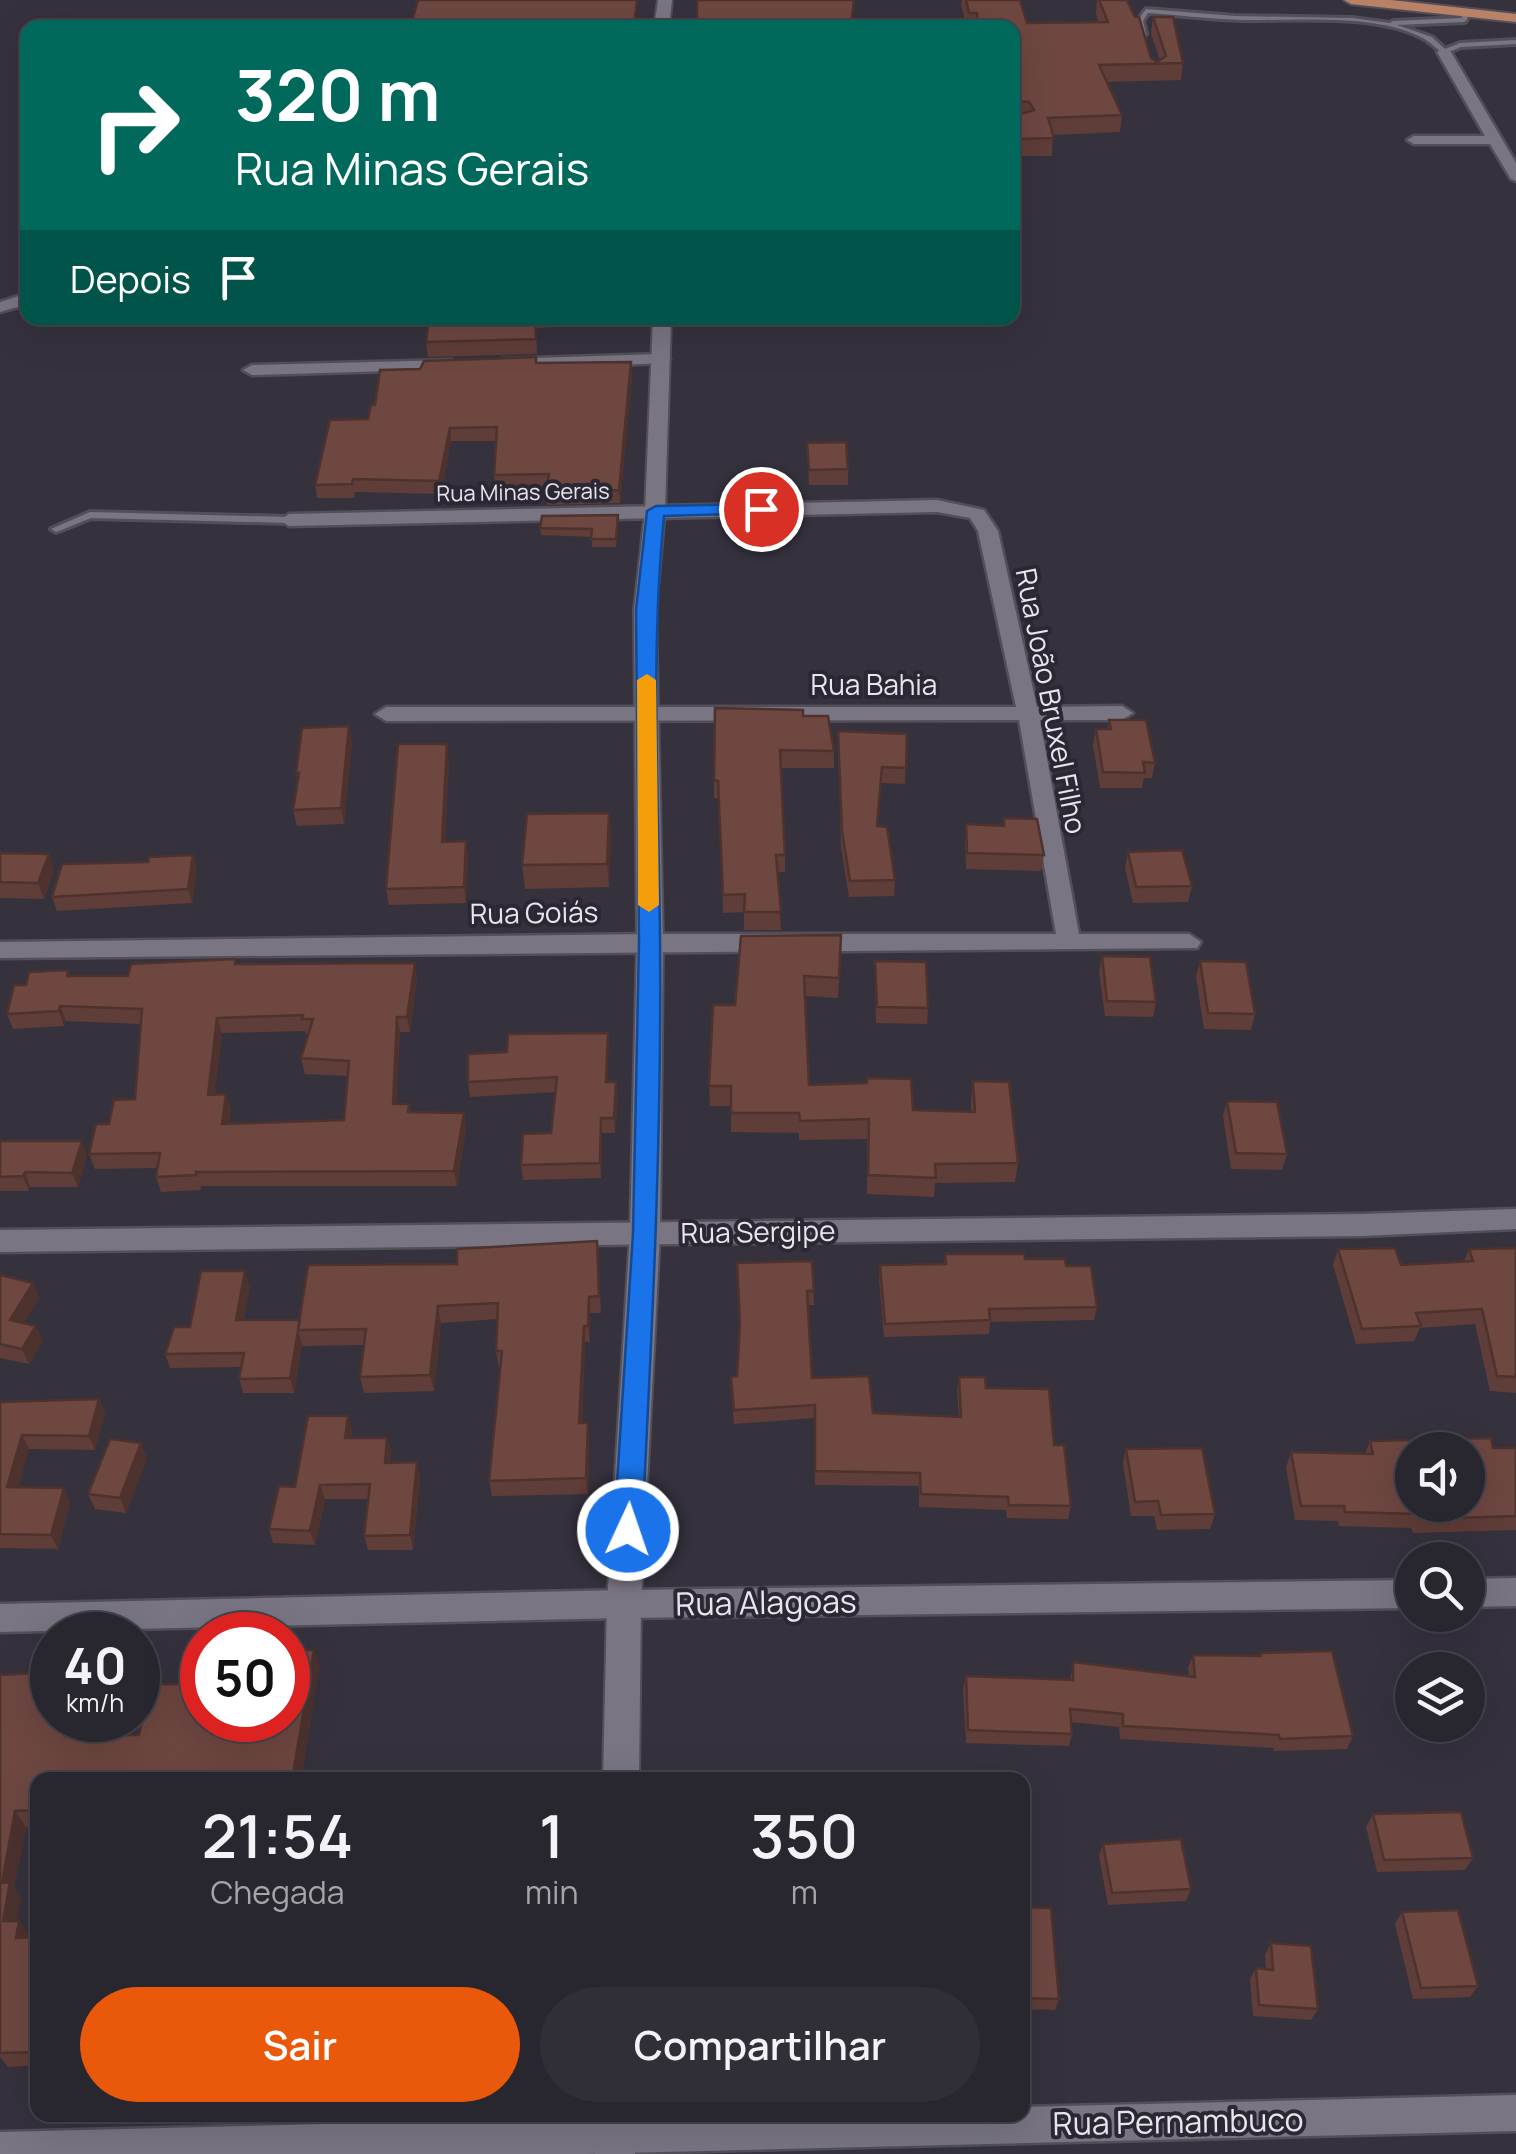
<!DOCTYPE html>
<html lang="pt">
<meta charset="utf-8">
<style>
:root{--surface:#28262e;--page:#302e36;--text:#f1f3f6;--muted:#a5a5aa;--line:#44434a;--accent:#ea580c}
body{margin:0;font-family:Manrope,sans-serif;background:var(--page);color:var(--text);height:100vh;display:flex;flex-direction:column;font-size:38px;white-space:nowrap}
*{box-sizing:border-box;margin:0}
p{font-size:32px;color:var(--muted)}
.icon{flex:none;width:55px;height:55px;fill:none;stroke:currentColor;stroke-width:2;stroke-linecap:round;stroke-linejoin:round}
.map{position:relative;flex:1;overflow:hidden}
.side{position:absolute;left:30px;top:1772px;width:1000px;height:350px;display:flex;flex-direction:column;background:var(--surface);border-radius:20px;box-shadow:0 10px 40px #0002,0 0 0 2px var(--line)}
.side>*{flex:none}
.top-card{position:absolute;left:20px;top:20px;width:1000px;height:305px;border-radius:20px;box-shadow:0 10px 40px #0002,0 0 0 2px var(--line);background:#00695c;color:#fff;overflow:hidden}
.controls{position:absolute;left:1395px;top:1432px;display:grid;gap:20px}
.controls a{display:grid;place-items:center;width:90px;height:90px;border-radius:50%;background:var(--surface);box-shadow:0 10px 40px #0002,0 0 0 2px var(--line);font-size:50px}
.speed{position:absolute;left:30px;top:1612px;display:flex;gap:20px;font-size:50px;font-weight:700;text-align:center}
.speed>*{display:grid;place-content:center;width:130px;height:130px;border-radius:50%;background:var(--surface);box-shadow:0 10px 40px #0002,0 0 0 2px var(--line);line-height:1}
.speed small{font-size:25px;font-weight:400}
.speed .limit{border:15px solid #d22;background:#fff;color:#111}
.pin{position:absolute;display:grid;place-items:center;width:85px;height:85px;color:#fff;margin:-42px;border:5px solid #fff;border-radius:50%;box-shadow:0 2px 10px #0007}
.me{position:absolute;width:110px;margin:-55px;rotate:3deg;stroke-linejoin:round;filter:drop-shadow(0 0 8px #0008)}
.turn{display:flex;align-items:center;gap:35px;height:210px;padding:0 50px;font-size:45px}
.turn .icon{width:130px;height:130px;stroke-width:2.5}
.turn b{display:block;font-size:70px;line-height:85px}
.then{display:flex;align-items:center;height:95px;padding:0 50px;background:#0003;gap:20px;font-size:38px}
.eta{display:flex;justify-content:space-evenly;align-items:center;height:170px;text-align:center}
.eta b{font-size:60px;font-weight:600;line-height:70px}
.cta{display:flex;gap:20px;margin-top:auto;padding:20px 50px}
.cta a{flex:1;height:115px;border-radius:60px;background:var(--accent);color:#fff;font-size:40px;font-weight:600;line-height:115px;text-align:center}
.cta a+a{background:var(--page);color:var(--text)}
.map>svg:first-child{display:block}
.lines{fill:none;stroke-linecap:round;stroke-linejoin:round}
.service-casing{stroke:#524f58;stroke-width:6}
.minor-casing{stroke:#524f58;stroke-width:5}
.secondary-casing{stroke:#524f58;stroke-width:4}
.primary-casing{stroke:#524f58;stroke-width:4}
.service{fill:#797583;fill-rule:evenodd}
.minor{fill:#797583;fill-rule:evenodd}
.secondary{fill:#797583;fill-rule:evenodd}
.primary{fill:#b98267;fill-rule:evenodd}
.wall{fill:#5f3d38;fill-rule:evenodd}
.shaded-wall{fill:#4d322e}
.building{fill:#6e4741;stroke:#4d322e;stroke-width:2.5;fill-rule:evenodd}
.route{fill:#1a73e8;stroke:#114b97;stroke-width:2.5}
.slow{fill:#f59e0b}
.labels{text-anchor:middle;stroke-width:8;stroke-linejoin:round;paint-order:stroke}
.far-street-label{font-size:22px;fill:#e7e5ed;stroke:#2b2833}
.street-label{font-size:28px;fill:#e7e5ed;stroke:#2b2833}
.near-street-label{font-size:32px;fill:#e7e5ed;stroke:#2b2833}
</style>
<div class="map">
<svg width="1516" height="2154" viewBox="0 0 1516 2154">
<rect width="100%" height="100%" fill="#35323e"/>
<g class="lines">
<defs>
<path id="service" d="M1146,9L1235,16L1352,18L1390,23L1393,21L1461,18L1467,11L1470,13L1466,21L1464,22L1397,25L1432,37L1445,49L1460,43L1516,40V44L1461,47L1444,54C1438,50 1432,44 1426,40C1381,12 1294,21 1241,20C1210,19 1179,15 1148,13L1143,21L1146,34L1143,36L1140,34L1137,21Z
M90,512L289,517L294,520L289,523L91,518L59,531L56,532L51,529Z"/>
<path id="minor" d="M1444,48L1451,52L1516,163V181L1511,179L1490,144H1414L1407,140L1414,136H1485L1437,52Z
M28,293V304L0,312V302Z
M661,354L670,359L667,363L502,369L493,364L502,359Z
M452,360L461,365L458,369L252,375L243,370L252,365Z
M937,500L984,510L998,531L1037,707L1122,706L1133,713L1122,720H1040L1079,934H1189L1201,942L1197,948L0,958V942L650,934H1056L1019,720L386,721L375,714L386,707H1016L978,531L970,518L937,512L289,526L280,520L289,514Z
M1516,1209V1229L1362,1236L0,1252V1230L1362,1214Z
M1516,1578V1606L1468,1607V1579Z
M1412,1580V1608L624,1618L0,1632V1604L624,1590Z
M1516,2095V2131L584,2154H0V2132L687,2115H1022V2107Z"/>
<path id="secondary" d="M658,0H672L669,28H654Z
M653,318H671L665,511L656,610L663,942L660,1233L641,1604L639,1780H603L607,1604L630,1233L637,942L634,610L645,511Z
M596,2115H636L635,2154H595Z"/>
<path id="primary" d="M1344,0H1391L1516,14V22L1351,4Z"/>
</defs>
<use href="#service" class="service-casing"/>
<use href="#minor" class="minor-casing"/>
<use href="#secondary" class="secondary-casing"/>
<use href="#primary" class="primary-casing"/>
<use href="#service" class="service"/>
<use href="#minor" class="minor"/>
<use href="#secondary" class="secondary"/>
<use href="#primary" class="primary"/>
</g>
<path class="wall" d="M962,0H1020L1027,23H1099L1096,14L1097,0H1127L1151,58L1157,62L1160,60L1151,34L1153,17L1183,63L1181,80L1107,82L1122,115L1120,132L1053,135L1052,156H1012V28H967L961,5Z
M429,318H639L601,319V325L536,328L537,354L428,357L426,342Z
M631,362L632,375L620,503L547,505L546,487L496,489L494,475L496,441H451L441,494L355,492L354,498H317L315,485L368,419L375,405L420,369L536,363Z
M807,443L848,469V485H809Z
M618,515L616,547H592V537L541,535L540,528Z
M803,716L834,751V768H781L785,855V872H777L781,930H744V912L723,913L718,798H714V780Z
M1109,720L1155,763L1152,778H1144L1142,788H1100L1093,745L1096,729H1108Z
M349,726L352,742L344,824L297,826L293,810L298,781L296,773Z
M838,731L907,734L905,784L881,783L877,826L895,880L894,896L849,897L841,847Z
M449,760L445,842L468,857L466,903L389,905L386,889Z
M609,813L611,836L609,887L525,889L522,865Z
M1004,818L1044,855L1041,871L966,869L965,840L966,824L1003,825Z
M1128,852L1192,886L1188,902L1133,903L1125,868Z
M0,853L54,870L44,899L0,898Z
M193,855L197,869L192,903L57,911L52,897Z
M841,935L838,998L805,996L809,1085L913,1110L971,1112V1101L973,1081L1018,1163L1015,1182L935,1183L934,1197L867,1194V1139L799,1140V1133L731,1132V1106H710L709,1086L735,1005Z
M1102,956L1156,1002L1153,1017L1105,1016L1099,972Z
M875,961L928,1008L927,1024L876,1023Z
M1200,961L1255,1014L1251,1030L1204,1029L1196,977Z
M237,964L417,978L410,1032H400L396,1104H409L411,1112L466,1128L457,1186H201L200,1190L161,1192L156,1177L157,1168L95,1169L89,1154L109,1124L135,1099L141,1024L66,1021L64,1026L13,1029L7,1014L26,985L70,976H128ZM305,1031L306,1034H308L301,1058L305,1074L348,1076L344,1120L229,1123L231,1109L214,1095L222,1033Z
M608,1033V1082H616L618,1097L615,1133H602L601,1178L523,1180L521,1165L551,1133L556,1092L470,1097L468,1082L507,1052Z
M1227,1101L1287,1154L1282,1170L1231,1169L1223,1116Z
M0,1141L87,1155L78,1187H30L29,1191H0Z
M597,1241L601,1313H590V1342H585L582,1423H588L589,1439L588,1494L492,1496L489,1481L500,1368H499L496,1351L498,1319L441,1323L434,1391L364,1393L360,1377L364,1345L303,1346L302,1344L294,1393H243L239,1379L241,1367L170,1368L165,1354L190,1327L250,1286L243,1320H300L457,1264Z
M1516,1248V1393L1490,1391L1475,1324L1420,1328L1414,1341L1356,1344L1333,1265L1338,1249L1401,1265L1464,1261L1469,1249Z
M945,1254L1025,1259L1066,1266L1097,1307L1094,1320L990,1322L989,1334L884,1337L879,1279L880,1265L944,1264Z
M812,1261L814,1305H808L812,1378L873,1413L959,1417L957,1390L959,1377L986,1388L1054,1445L1071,1506L1068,1519L1007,1518L1006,1510L919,1507V1486L815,1485L814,1418L734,1424L731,1391L737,1376Z
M0,1275L33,1283L39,1298L24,1323L43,1341L29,1364L0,1358Z
M99,1399L105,1413L95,1450L29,1449L18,1487L70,1502L58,1549L0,1548V1402Z
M348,1416L352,1431L351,1438H387L391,1452L390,1463L420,1477L413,1550H368L364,1536L368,1499H325L315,1545L273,1543L269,1529L295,1487Z
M1370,1441L1516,1448V1530L1413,1533L1411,1528L1339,1526L1338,1521L1295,1520L1286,1467L1291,1452L1365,1454Z
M1126,1449L1215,1514L1210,1529L1157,1530L1154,1516H1131L1123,1463Z
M147,1458L126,1513L95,1509L88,1494Z
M288,1650H314L319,1667L301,1780H38V1826L26,1827L14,1887L21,1897L16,1921H19L30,1937L38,1936V2065L8,2067L0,2057V1675L52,1672V1720H79L77,1736L139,1735L150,1684H202V1720H288Z
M1261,1653L1353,1736L1347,1749L1274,1751L1273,1748L1120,1739L1119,1727L1071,1722L1072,1734L1069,1746L966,1743L963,1689L966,1676L1070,1680L1073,1662L1189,1676L1188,1668L1193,1655L1259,1656Z
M1373,1814L1473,1858L1465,1870L1377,1872L1366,1827Z
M1103,1844L1191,1889L1186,1901L1108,1905L1099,1856Z
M1022,1907L1059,1999L1055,2010L1022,2009Z
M1402,1912L1478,1986L1470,1997L1413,1999L1395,1924Z
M1271,1943L1318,2009L1311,2020L1253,2016L1250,1979L1256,1968L1266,1969L1265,1955Z"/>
<path class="shaded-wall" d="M631,362L632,375L620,503L619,490Z
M450,428L451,441L441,494L439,481Z
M349,726L352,742L344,824L341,808Z
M447,744L449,760L444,858L442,842Z
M609,813L611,836L609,887L607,864Z
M466,841L468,857L466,903L464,887Z
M49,854L54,870L44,899L38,883Z
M193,855L197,869L192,903L188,889Z
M415,963L417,978L410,1032L407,1017Z
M60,1006L66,1021L64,1026L59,1011Z
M397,1017L400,1032L396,1119L393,1104Z
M217,1018L222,1033L213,1110L208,1095Z
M608,1033L609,1048L607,1097L606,1082Z
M616,1082L618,1097L615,1133L614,1118Z
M226,1094L231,1109L226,1139L222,1124Z
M464,1113L466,1128L457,1186L454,1171Z
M601,1118L602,1133L601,1178L600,1163Z
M82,1141L87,1155L78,1187L72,1173Z
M25,1172L30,1187L29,1191L23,1176Z
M245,1271L250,1286L241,1335L236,1320Z
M33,1283L39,1298L17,1335L10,1320Z
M589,1297L590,1313V1342L588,1326Z
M438,1306L441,1323L434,1391L430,1375Z
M36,1326L43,1341L29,1364L22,1349Z
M584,1326L585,1342L581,1439L579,1423Z
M298,1330L302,1344L294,1393L290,1378Z
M99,1399L105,1413L95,1450L89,1436Z
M348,1416L352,1431L349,1453L345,1438Z
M588,1423L589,1439L588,1494L586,1478Z
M22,1435L29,1449L15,1501L7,1487Z
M387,1438L391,1452L389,1477L385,1463Z
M141,1443L147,1458L126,1513L120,1498Z
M417,1462L420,1477L413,1550L410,1535Z
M320,1485L325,1499L315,1545L310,1531Z
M64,1488L70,1502L58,1549L51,1535Z
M314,1650L319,1667L301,1780H292Z
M67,1720H79L74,1752L65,1736Z
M15,1811L26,1827L14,1887L21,1897L14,1936L3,1921L2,1883Z
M19,1921L30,1936L27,1952L16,1938Z"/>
<path class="building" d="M418,0H637L634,28H410Z
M697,0H854L851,28H697Z
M966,0H1020L1027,23L1108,22L1099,0H1127L1135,17H1139L1151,58L1157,62L1166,56L1153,17H1173L1183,63L1099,65L1122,115L1048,118L1054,138L1012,139V115L1014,116L1034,110L1029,102L1012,101V28H977V13H969Z
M429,318H535L536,339L426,342Z
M536,357V363L631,362L619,490L546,491L549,474L494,475L497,427L450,428L439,481L353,479L352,484L315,485L330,420L368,419L371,405H375L380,370L420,369L424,361Z
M846,442L848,469L809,470L807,443Z
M618,515L616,539H591L592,529L540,528L542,516Z
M715,708L803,710V716H828L834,751L780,750L785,855H776L781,912H744L745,894L723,895L718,781L714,780Z
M1109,720H1146L1155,763L1143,762L1145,773L1103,772L1096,729H1111Z
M349,726L341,808L293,810L299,773H296L302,728Z
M838,731L907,734L906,768L882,767L877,826L887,827L895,880L850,881L842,831Z
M398,744H447L442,842L466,841L464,887L386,889Z
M609,813L607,864L522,865L527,814Z
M1004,818L1037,819L1044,855L967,853L966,824L1004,826Z
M1182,850L1192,886L1136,887L1128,852Z
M0,853L49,854L38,883L0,882Z
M193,855L188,889L52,897L62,864L148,862L149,857Z
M841,935L839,978L804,976L809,1085L867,1083V1078L911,1079L913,1110L975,1112L973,1081L1009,1082L1018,1163L935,1164L936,1178L868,1175L869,1119L800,1121L799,1113H731V1086H709L713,1005H735L741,936Z
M1102,956L1150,957L1156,1002L1107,1001Z
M235,959V964L415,963L407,1017H397L393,1104H409L408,1112L464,1113L454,1171L196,1172V1175L156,1177L160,1153L89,1154L96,1124H109L114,1100L135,1099L142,1009L60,1006L59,1011L7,1014L14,985H26L29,972L68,970L67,976H128L131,964ZM303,1015L302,1019H313L301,1058L349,1061L344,1120L222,1124L226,1094L208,1095L217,1018Z
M875,961L926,962L928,1008L877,1007Z
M1200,961L1246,962L1255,1014L1208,1013Z
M608,1033L606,1082H616L614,1118H601L600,1163L521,1165L523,1134L551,1133L557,1077L468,1082V1054L507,1052L508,1034Z
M1227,1101L1277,1102L1287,1154L1236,1153Z
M0,1141H82L72,1173L25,1172L23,1176L0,1177Z
M597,1241L599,1296L589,1297L588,1326H584L579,1423H588L586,1478L489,1481L502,1351H496L498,1303L438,1306L430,1375L360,1377L366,1329L298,1330L308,1265L457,1264V1249Z
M1395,1248L1401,1265L1473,1261L1469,1249L1516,1248V1377L1497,1376L1482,1309L1416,1313L1421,1326L1362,1329L1338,1249Z
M945,1254H1024L1025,1259H1065L1066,1266H1091L1097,1307L989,1309L990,1320L885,1324L880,1265L946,1264Z
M812,1261L814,1291H807L812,1378L869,1376L873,1413L961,1417L959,1377H985L986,1388L1049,1389L1054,1445H1064L1071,1506L1009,1505L1008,1497L921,1494L920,1473L815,1471V1405L734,1410L731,1377L737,1376L740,1322L737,1263Z
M201,1271H245L236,1320H300L290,1378L239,1379L244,1353L165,1354L174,1327H190Z
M0,1275L33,1283L10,1320L36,1326L22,1349L0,1344Z
M99,1399L89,1436L22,1435L7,1487L64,1488L51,1535L0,1534V1402Z
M308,1416H348L345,1438H387L385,1463L417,1462L410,1535L364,1536L370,1484L320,1485L310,1531L269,1529L279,1486L295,1487Z
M1491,1438L1493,1448H1516V1516L1419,1519L1418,1514L1345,1512L1344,1506H1301L1291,1452L1373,1454L1370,1441ZM1412,1450H1468V1505H1412Z
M110,1439L141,1443L120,1498L88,1494Z
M1202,1448L1215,1514L1161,1515L1158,1501L1135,1502L1126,1449Z
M288,1650H314L292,1780H38V1810L15,1811L2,1883L10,1882L3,1921H19L16,1938L38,1937V2052L0,2053V1675L52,1672V1720H67L65,1736L139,1735L150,1684H202V1720H288Z
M1332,1651L1353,1736L1280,1739L1279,1735L1123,1726V1714L1070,1709L1072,1734L968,1730L966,1676L1073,1680V1662L1195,1677L1193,1655L1261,1656V1653Z
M877,1775V1780H752L751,1777Z
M1461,1812L1473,1858L1384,1860L1373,1814Z
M1181,1839L1191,1889L1112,1893L1103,1844Z
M1022,1907L1051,1908L1059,1999L1022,1998Z
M1458,1910L1478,1986L1421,1988L1402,1912Z
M1271,1943L1311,1946L1318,2009L1259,2005L1256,1968L1273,1970Z"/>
<path class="route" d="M761,504L767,506V513L664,516C650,657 659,798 660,940C662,1137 652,1333 642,1530L638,1539L628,1542L618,1539L614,1530L633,1233L639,942L636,610L647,511L656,506Z"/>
<path class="slow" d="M647,674L656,680L659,905L649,912L638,905L637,680Z"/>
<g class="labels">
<g class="far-street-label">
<text transform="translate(523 492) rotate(-1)" y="8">Rua Minas Gerais</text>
</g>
<g class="street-label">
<text x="874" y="695">Rua Bahia</text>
<text transform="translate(1051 701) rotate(79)" y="10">Rua João Bruxel Filho</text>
<text transform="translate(534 913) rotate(-1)" y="10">Rua Goiás</text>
<text transform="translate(758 1232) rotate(-1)" y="10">Rua Sergipe</text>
</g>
<g class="near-street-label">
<text transform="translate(766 1603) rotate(-1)" y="11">Rua Alagoas</text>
<text transform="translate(1178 2122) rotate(-1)" y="11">Rua Pernambuco</text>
</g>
</g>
</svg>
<div class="controls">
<a><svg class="icon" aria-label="sound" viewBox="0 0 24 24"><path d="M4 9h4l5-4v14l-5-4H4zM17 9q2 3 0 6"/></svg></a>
<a><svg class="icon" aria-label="search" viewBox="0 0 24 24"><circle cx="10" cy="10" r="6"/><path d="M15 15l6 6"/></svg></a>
<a><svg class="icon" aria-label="layers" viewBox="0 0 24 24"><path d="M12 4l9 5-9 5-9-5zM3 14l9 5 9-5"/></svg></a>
</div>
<div class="speed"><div>40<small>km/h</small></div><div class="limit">50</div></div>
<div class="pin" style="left:761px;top:509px;background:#d93025"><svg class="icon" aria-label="arrive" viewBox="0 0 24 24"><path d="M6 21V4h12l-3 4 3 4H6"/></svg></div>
<svg class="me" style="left:628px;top:1530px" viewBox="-20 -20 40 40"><circle r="17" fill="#1a73e8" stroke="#fff" stroke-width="3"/><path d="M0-11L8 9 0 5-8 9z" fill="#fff"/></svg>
<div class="top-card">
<div class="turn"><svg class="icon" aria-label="right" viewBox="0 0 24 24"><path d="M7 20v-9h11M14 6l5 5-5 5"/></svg><div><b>320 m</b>Rua Minas Gerais</div></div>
<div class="then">Depois<svg class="icon" aria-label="arrive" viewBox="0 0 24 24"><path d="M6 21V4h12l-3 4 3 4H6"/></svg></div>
</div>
<section class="side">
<div class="eta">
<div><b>21:54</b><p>Chegada</p></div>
<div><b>1</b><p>min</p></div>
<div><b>350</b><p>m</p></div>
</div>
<div class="cta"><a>Sair</a><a>Compartilhar</a></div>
</section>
</div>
